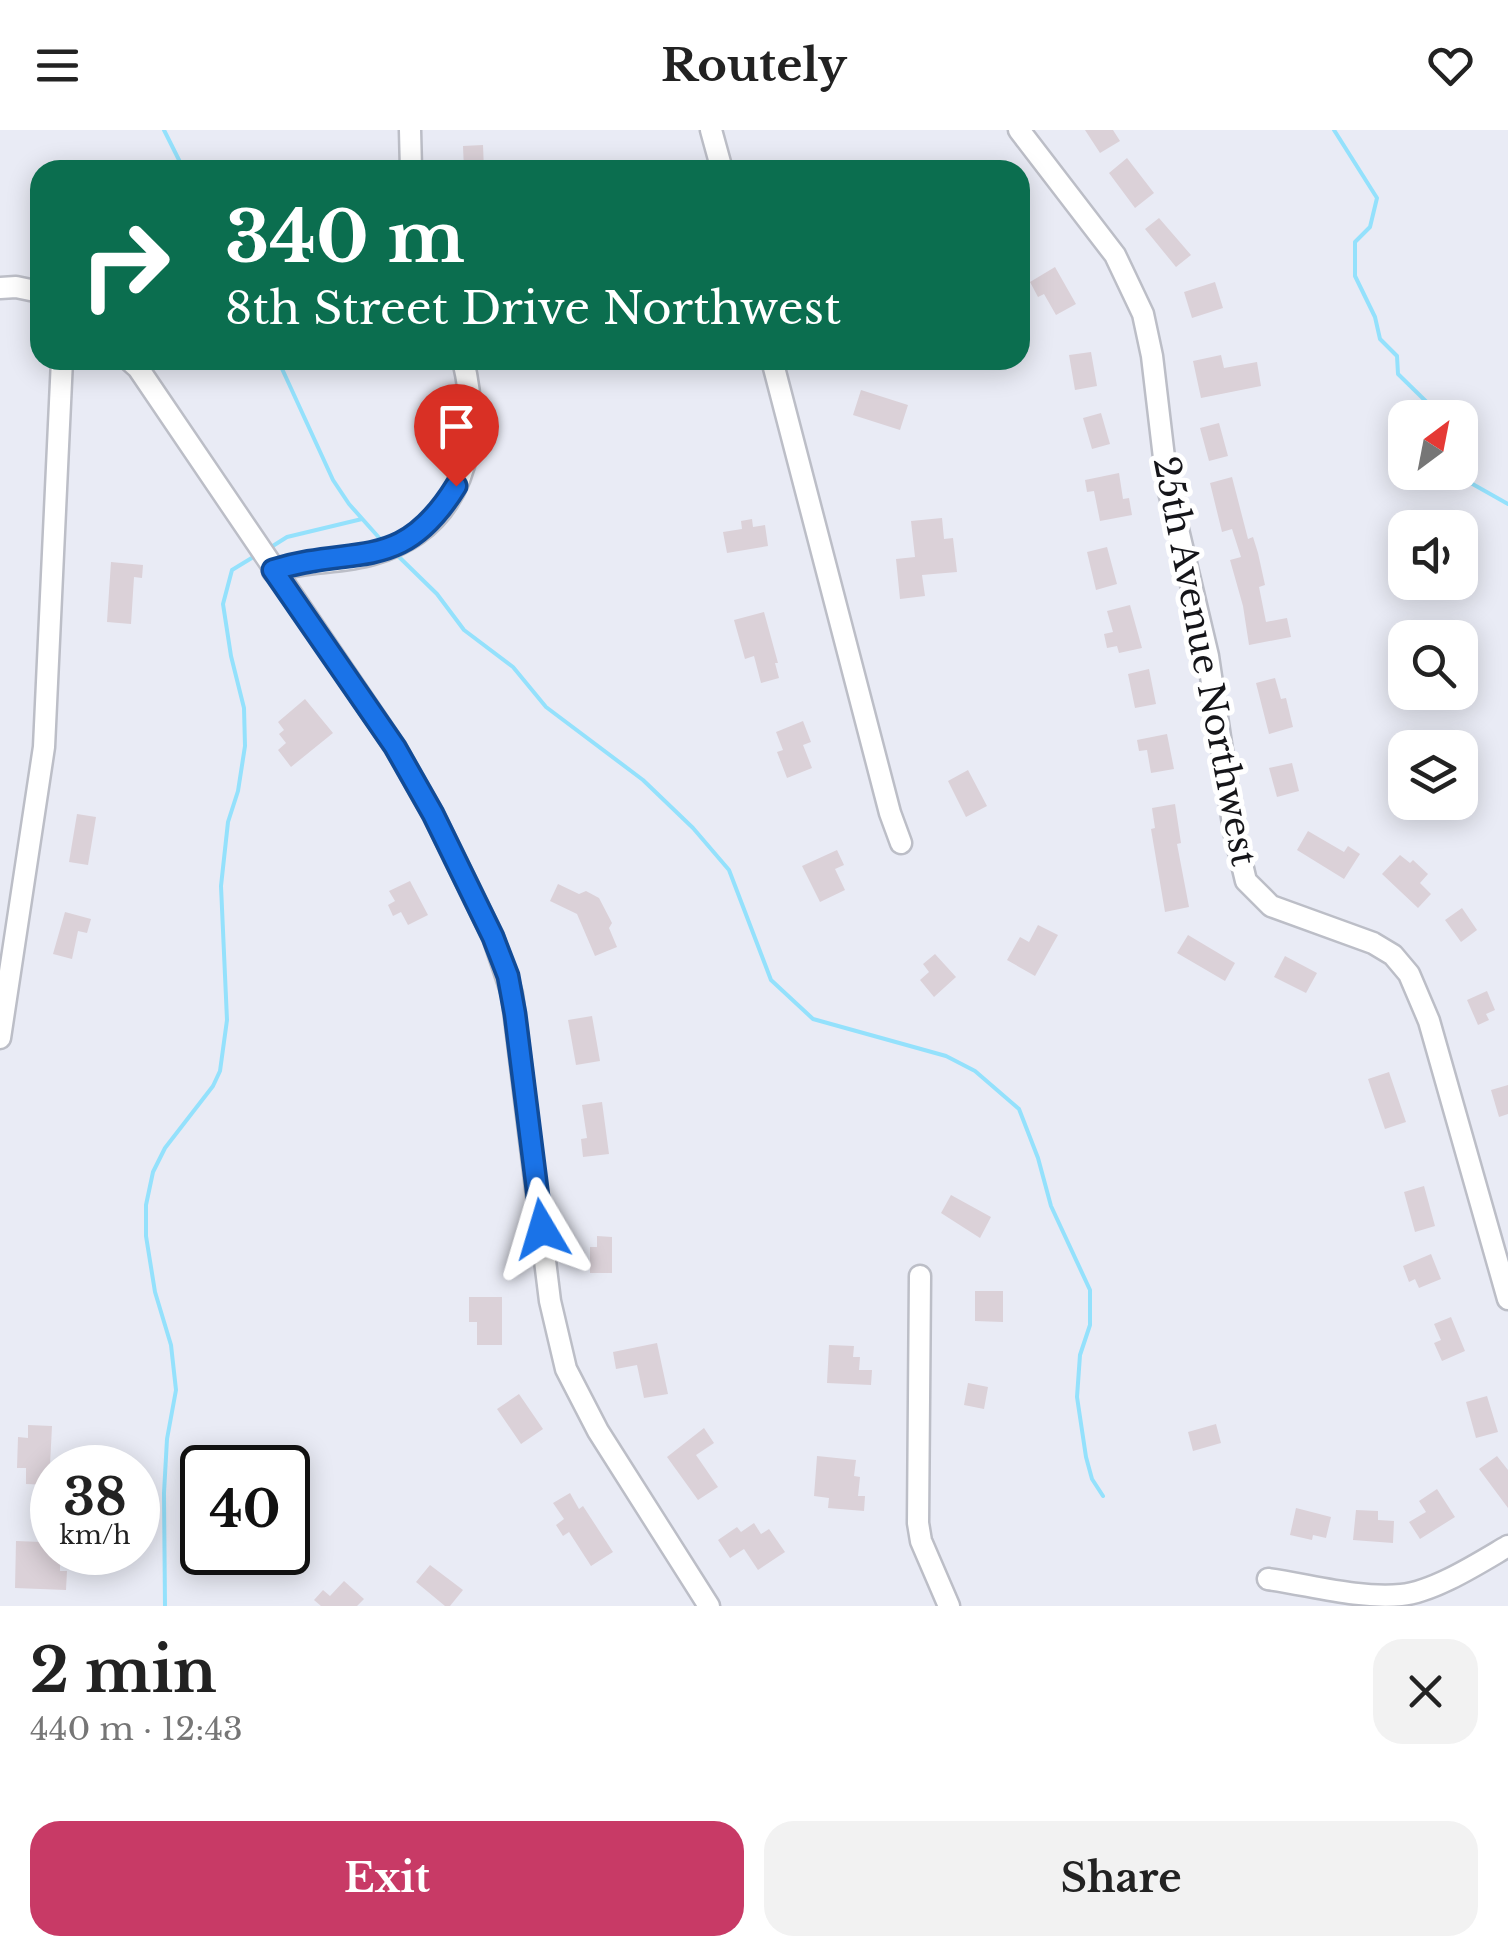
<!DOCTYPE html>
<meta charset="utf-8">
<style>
:root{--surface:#fff;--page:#f2f2f2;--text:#222;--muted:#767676;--accent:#c83a66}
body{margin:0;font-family:"Libre Baskerville",serif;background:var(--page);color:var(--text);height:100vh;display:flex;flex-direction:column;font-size:38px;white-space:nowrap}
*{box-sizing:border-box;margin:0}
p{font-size:32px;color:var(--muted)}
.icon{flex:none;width:55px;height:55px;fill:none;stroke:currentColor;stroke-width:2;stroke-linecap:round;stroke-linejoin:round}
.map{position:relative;height:1476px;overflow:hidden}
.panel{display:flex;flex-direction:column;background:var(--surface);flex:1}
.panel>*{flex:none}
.guide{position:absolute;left:30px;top:30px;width:1000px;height:210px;border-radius:30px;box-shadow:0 5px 25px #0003;background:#0b6e4f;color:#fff;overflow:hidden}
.needle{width:65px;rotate:32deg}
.fabs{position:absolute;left:1388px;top:270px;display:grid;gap:20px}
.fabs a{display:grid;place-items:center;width:90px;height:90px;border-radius:20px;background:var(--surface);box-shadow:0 5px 25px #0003;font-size:50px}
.speed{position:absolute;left:30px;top:1315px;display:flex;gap:20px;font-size:50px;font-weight:700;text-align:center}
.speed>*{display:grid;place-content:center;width:130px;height:130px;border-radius:50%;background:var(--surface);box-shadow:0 5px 25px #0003;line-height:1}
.speed small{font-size:25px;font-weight:400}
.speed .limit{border:5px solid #111;border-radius:15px;background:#fff;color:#111}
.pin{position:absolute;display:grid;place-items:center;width:85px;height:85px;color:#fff;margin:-102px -42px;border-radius:50% 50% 50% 0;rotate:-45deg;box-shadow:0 0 10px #0007}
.pin .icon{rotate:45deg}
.me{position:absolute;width:110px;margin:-55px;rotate:353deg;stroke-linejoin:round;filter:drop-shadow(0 0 8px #0008)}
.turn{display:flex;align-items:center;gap:35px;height:210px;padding:0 30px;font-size:45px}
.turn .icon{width:130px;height:130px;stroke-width:2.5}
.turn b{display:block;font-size:70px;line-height:85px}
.round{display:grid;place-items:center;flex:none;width:105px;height:105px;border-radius:30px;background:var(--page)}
.headline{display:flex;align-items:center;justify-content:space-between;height:170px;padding:0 30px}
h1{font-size:60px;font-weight:700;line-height:75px}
.cta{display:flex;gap:20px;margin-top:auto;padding:20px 30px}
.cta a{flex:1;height:115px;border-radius:30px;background:var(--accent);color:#fff;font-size:40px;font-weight:700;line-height:115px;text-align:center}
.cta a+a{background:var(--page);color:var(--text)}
header{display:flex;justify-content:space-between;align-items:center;height:130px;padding:0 30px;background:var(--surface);font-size:45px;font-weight:700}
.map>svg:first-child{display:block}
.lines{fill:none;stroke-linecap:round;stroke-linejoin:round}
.stream{stroke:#94e1fc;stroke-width:4}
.building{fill:#dbd1d8}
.minor-casing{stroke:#bcbec7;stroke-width:25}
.minor{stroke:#fff;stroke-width:20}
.route-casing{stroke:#114b97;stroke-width:25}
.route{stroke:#1a73e8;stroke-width:18}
.labels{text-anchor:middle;stroke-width:10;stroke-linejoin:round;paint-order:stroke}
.street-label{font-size:35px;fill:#151519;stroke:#fff}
</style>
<header><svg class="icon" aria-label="menu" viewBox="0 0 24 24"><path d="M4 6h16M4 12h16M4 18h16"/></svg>Routely<svg class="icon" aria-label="heart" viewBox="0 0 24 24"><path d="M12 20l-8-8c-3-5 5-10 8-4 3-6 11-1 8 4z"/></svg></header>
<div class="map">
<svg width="1508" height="1476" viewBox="0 0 1508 1476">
<rect width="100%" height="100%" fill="#e9ebf5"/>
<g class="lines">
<path class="stream" d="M164,0L184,40
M1334,0L1377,68L1370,97L1355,112V146L1375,187L1380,209L1397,226L1398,244L1443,288
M278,230L333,350L349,374L382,411
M1460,305L1471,321L1461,336L1469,352L1508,374
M268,419L287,407L362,389
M396,424L437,464L464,500L513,537L546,577L643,650L693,698L729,740L771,850L813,889L946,926L975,941L1019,979L1038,1028L1051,1076L1090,1160V1195L1080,1225L1077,1267L1086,1327L1092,1349L1103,1366
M165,1476L164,1363L167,1309L176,1260L171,1215L155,1162L146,1106V1075L153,1042L165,1018L213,956L220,941L227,890L221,756L228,692L238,661L245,616L244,578L231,526L223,474L232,440L255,426"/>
</g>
<path class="building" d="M1085,0H1113L1120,11L1100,23Z
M483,15L484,40H464L463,16Z
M1127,28L1154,63L1135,78L1109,43Z
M1159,88L1191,125L1176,137L1145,99Z
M1055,137L1076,174L1056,185L1044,164L1038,167L1030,152Z
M1215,152L1223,178L1192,188L1184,162Z
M1091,222L1097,256L1075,260L1069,225Z
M1221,225L1224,238L1257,232L1261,256L1201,268L1193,231Z
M861,260L908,275L900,300L853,285Z
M1101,283L1110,314L1092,319L1083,288Z
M1219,293L1228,326L1209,331L1200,298Z
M1119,343L1123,369L1129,368L1132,385L1100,391L1094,361L1087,362L1085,350Z
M1232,347L1248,409L1253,407L1258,423L1265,455L1259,457L1266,492L1287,488L1291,507L1249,515L1243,476L1230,430L1241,427L1232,399L1222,402L1210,353Z
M942,388L944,409L953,408L957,442L922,445L925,466L900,469L896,429L915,427L911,391Z
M752,389L753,397L765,395L768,416L727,423L723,402L742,399L741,391Z
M1107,417L1117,454L1096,460L1087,422Z
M111,432L143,435L142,448L134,447L131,494L107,492Z
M1130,475L1142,518L1119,523L1117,516L1107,518L1104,504L1113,502L1107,481Z
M764,482L778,533H775L779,548L761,553L754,526L745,529L734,490Z
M1149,539L1156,574L1135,578L1128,544Z
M1275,548L1281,569L1286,568L1293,597L1269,604L1256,553Z
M305,569L333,603L291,637L278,620L286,613L279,604L284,600L278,592Z
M803,591L811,612L803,615L812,638L787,648L777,622L783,620L776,602Z
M1167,604L1174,639L1151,643L1147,620L1139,621L1137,610Z
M1292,633L1299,661L1277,667L1269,638Z
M968,640L987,676L966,687L948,651Z
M1175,674L1181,713L1177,714L1189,777L1165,782L1151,699L1155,698L1152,678Z
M77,684L96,687L88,735L69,732Z
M1308,701L1344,722L1348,716L1360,724L1344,749L1297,720Z
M837,720L844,735L835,739L845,760L820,772L802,736Z
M1400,725L1410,733L1413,730L1428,744L1420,753L1431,764L1418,778L1382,744Z
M410,751L428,785L408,795L401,782L393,786L388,775L395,771L389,761Z
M558,754L579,764L586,761L599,768L612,793L609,798L617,817L595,826L577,784L550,771Z
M1462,778L1477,800L1461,812L1445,790Z
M65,782L91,789L87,803L78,801L72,829L53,824Z
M1038,795L1058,805L1035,846L1007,830L1020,807L1029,812Z
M1188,805L1235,833L1225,851L1177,823Z
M935,824L956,847L934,867L920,850L929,842L923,834Z
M1285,826L1317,843L1306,863L1274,847Z
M1487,861L1495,880L1486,884L1489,890L1478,895L1467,870Z
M592,886L600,931L576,935L568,890Z
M1389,942L1406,992L1385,999L1368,949Z
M1508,955V984L1499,987L1491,960Z
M602,972L609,1024L583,1027L581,1009L587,1008L582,975Z
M1424,1056L1435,1096L1415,1102L1404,1062Z
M951,1065L991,1087L980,1108L941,1083Z
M597,1106L612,1107V1143H590V1117H597Z
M1431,1124L1441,1149L1419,1158L1415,1149L1409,1152L1403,1136Z
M975,1161H1003V1192L975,1191Z
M469,1167H502V1215H477V1192H469Z
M1451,1187L1465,1221L1442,1231L1434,1213L1441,1210L1434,1194Z
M657,1213L668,1264L644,1268L637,1235L616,1239L613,1222Z
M829,1215L854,1216L853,1227H860L859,1240H872L871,1255L827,1253Z
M968,1253L988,1257L984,1279L964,1275Z
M519,1264L543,1299L521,1314L497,1279Z
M1487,1266L1498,1302L1476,1308L1466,1272Z
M1216,1294L1221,1313L1193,1321L1188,1302Z
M28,1295L52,1296L49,1355L26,1354V1338H17L18,1307L28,1308Z
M704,1298L714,1313L696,1325L718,1357L698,1370L667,1327Z
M817,1326L856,1330L854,1346L860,1347L858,1366H865L864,1381L828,1378L829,1368L814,1366Z
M1497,1326L1508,1340V1378L1479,1339Z
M1437,1359L1455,1387L1420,1409L1409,1392L1426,1382L1419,1371Z
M570,1363L579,1379L583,1376L613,1422L591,1436L569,1402L563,1406L556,1395L564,1389L553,1373Z
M1296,1378L1331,1387L1326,1408L1313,1405L1312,1410L1290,1405Z
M1356,1380L1378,1381V1390L1394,1391L1393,1413L1353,1410Z
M754,1393L761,1404L769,1399L785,1422L758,1440L744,1419L730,1428L718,1410L737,1397L741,1402Z
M16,1411L42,1412V1415H51V1422H60V1441H67L66,1460L15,1458Z
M430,1435L463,1460L450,1476H445L416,1452Z
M344,1451L364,1469L357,1476H321L314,1470L323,1460L330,1466Z"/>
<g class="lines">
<defs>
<path id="minor" d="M410,0L411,40
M711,0L722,40
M1019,0L1115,125L1143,184L1152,226L1167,353L1208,526L1234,701L1246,751L1271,776L1373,813L1393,825L1409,844L1429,891L1508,1169
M0,158L16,157L40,162
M129,230L138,238L395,617L433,684L493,807L512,864L550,1171L566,1239L598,1301L709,1476
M772,230L890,683L901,713
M273,441C306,430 340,434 373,424C464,398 483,313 463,230
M0,908L44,617L62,230
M920,1146L918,1393L921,1411L949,1476
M1268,1449C1311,1455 1358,1469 1401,1465C1434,1462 1479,1433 1508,1416"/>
</defs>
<use href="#minor" class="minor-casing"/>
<use href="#minor" class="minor"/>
</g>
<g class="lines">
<defs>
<path id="route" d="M456,356C401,445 356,414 273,440L395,617L433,684L493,807L508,846L515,884L542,1099"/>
</defs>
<use href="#route" class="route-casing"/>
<use href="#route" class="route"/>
</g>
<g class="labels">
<g class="street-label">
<text transform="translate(1205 531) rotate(79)" y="12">25th Avenue Northwest</text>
</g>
</g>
</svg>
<div class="fabs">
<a><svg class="needle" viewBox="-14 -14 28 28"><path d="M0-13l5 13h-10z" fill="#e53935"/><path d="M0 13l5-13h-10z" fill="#767676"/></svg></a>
<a><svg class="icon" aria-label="sound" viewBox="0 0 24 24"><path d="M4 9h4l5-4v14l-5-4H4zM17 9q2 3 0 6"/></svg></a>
<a><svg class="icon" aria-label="search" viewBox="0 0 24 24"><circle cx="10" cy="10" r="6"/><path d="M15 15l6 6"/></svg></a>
<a><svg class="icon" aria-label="layers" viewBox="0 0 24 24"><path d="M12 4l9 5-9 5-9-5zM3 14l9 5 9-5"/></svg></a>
</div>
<div class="speed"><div>38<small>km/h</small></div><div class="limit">40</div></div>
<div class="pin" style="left:456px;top:356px;background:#d93025"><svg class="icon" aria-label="arrive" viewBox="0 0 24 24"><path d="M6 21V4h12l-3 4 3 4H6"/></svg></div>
<svg class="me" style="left:542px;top:1099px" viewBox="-20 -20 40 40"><path d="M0-17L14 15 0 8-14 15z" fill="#1a73e8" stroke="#fff" stroke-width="4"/></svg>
<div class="guide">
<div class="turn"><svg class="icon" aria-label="right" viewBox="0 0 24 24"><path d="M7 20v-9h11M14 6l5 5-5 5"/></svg><div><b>340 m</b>8th Street Drive Northwest</div></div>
</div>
</div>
<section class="panel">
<div class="headline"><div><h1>2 min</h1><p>440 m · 12:43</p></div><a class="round"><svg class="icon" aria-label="close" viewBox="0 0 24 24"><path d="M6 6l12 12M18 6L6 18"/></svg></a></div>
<div class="cta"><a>Exit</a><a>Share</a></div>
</section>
